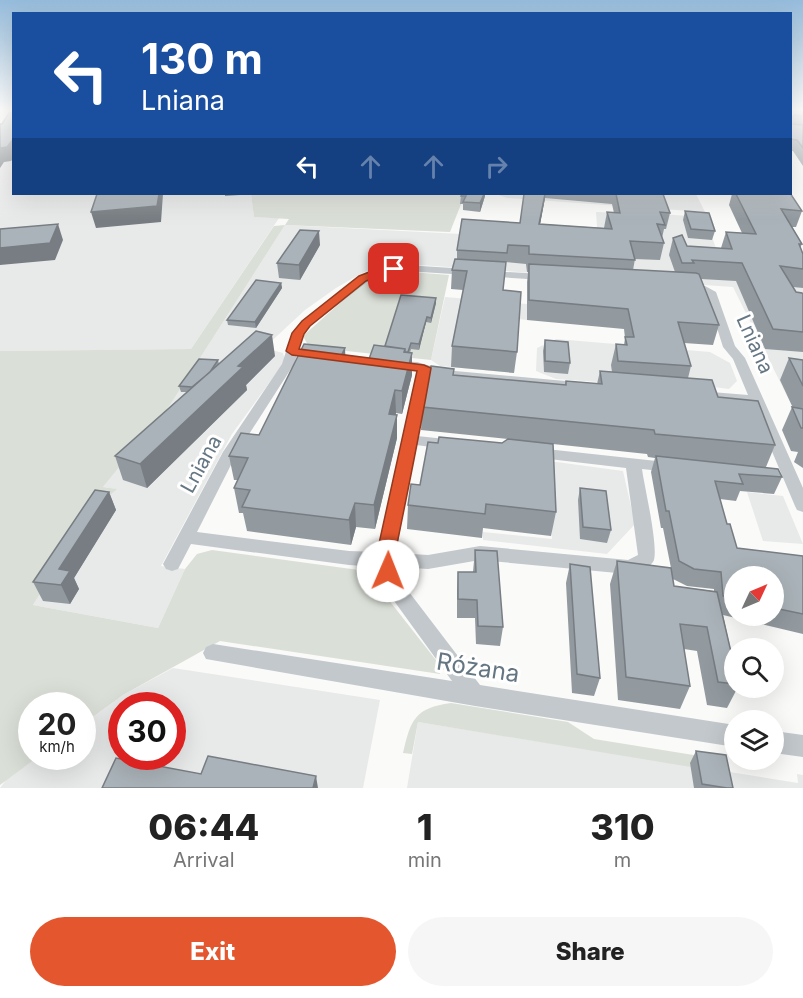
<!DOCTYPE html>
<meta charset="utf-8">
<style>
:root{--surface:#fff;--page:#f6f6f6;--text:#222;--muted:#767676;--accent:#e4572e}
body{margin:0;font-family:Inter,sans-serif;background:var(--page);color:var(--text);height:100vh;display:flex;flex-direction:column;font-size:22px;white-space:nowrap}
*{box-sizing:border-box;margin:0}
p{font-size:20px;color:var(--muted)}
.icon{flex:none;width:33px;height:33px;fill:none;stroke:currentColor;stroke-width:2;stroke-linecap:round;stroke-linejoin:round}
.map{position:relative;height:788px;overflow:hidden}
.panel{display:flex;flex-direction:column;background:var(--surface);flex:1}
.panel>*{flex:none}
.banner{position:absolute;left:12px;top:12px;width:780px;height:183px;border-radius:0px;box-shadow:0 6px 24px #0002;background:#1a4fa0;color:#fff;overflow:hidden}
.needle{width:39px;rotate:46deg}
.tools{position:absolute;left:724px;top:566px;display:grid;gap:12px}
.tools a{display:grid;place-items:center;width:60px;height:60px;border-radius:50%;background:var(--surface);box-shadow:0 6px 24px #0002;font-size:30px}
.speed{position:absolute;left:18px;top:692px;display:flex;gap:12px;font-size:30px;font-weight:700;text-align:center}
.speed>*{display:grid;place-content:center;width:78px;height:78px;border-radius:50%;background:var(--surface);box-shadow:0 6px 24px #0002;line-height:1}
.speed small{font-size:15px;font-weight:400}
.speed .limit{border:9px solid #d22;background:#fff;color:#111}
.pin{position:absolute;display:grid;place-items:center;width:51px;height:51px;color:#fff;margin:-26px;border-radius:12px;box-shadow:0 3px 9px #0006}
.me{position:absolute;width:66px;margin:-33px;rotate:1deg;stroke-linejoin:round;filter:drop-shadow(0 0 4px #0008)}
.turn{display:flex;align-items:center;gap:21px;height:126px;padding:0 30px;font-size:27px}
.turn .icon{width:78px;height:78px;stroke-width:2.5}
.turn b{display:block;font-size:42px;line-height:51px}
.lanes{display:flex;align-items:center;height:57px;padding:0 30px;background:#0003;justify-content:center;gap:30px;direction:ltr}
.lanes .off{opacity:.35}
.eta{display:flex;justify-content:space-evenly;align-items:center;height:102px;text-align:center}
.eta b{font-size:36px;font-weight:800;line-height:42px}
.cta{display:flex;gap:12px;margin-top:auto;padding:12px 30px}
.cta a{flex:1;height:69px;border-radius:36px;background:var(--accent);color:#fff;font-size:24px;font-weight:800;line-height:69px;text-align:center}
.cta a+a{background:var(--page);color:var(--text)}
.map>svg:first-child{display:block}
.built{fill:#e8e9e9;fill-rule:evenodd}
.green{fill:#dadfd7}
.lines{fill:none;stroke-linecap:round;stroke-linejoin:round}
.street{fill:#c3c8cc;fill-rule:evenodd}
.wall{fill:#929a9f;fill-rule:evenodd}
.shaded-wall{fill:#777d82}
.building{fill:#aab3b9;stroke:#777d82;stroke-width:1.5}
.route{fill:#e4572e;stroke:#94391e;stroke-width:1.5}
.labels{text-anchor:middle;stroke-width:6;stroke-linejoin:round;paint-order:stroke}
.street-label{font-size:20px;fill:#657683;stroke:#fff}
.near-street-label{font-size:24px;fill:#657683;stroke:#fff}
</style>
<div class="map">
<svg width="803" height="788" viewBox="0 0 803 788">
<rect width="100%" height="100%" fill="#fafaf8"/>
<path class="built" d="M13,121L14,194H251L254,217L279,218L191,349L0,351V124Z
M496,194H696L705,212L507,198Z
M620,211L688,216L706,221L716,248L704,247L706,258L803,269V428L733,287L391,263L364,272L336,288L305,310L264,348L283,353L285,361L232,434L161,566L185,569L158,628L33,605L93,510L116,489L103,487L170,405L285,225L598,241L596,212L620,213Z
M445,297L527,304V320L518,319L514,373L440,366L431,360Z
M556,339L710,352L730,363L737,381L729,389L698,385V389L556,379L536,371L537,348Z
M549,461L623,471L635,524L607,554L483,540V532L552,539Z
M747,492L783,496L803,544L763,541Z
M173,668L380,700L363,788H0L7,779L39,756H82L83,724L123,695ZM122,705H172V756H122Z
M418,722L798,783L797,774L803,775V788H407Z"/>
<path class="green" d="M251,194H465L450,232L285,225L170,405L103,487L117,489L93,510L33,605L158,628L185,569L197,554L212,550L366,571L439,664L440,674L220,641L123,695L83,724L82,705H32V756H39L0,785V351L191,349L274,226L285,225L289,219L254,217Z
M398,271L449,275L431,360L309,347L303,336L368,278Z
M451,703L568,722L594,739L712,758L690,763L691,767L418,722L412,754L403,753C411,719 415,708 451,703Z"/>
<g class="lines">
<path class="street" d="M405,265L468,269L473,272L468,275L405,271L374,277L310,326L304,334L294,364L237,453L197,532L349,551L378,552L417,370L391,367L390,364L391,361L417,362L444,370L587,383L589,386L587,389L582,390L443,378L429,374L417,436L455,440L460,442L462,445L460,448L455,450L416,445L396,553L428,555L480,546L628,560L638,555L626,468L532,457L529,453L532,449L537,448L675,463L678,467L675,471L670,472L642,469C644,485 660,552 653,562C647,570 637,572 628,574L480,560L428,569L397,567L406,588L480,685L735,725V747L475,706L206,659L203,653L206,647L213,644L452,681L392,598L379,567L349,565L191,544L178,569L172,571L166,569L163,564L223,452L282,364L292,333L302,322L367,272Z
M488,271L543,274L548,277L543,280L484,276V272Z
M688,284L705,286L716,292L735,346L745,358L803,488V512L797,510L795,506L752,404L699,399L692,395L699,391L748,395L733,359L723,347L707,296L699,291L684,289V285Z
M774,731L803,735V757L774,753Z"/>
</g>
<path class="wall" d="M790,110H803V166L793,151H790Z
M790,193L802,211L796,227H792L802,244L800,248L803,254V288L793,287L796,292L803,294V352L765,349L736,281L701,279L719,325L713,345L684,343L691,366L688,378L718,397L775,445L766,467L782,477L774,494L740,491L736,501L720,499L727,524L737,548L803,556V634L723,615L735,669V687H738L727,708L707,705L697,651L684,649L690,686L680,709L618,700L610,584L617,561L671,568L663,528H661L651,472L655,458L648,457L647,454L553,444L556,512L551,536L483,528L482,538L407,529L408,505L420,485L438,443H502L508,439L421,430L422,407L454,375L565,385L566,381L597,384L600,371L612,372L611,365L616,344L624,345L625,338L624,329L527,320V282L528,272H527L526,264L506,262L503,290L517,352L514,373L451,367L452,346L463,290L451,289L452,270L457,259V250L520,223L524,194H663L670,213L666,229H664L662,238L664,243L660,260L635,259L633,270L675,272L669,255L673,238L687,246L721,248L726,232L742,233L729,205L732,194ZM545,198L612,204L614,213L607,212L604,228L540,224ZM735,576H774V615H735ZM673,579L687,586L714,589V591L674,586Z
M461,196H485L480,212L463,210V204H460Z
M685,211L715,231L712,240L688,238L683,220Z
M320,245L300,280L279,278L277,263Z
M281,283L282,288L256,328L228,325L227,320Z
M436,298V303L431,323L426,322L419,350L411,349L410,353L412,375L402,414L396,413L395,415L397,438L375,529L356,527L351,545L247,531L243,513H239L234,488L238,480H234L229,456L259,435L345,348V357L369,359L385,346Z
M545,340L570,363L568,374L544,372L543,351Z
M275,356L246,385L247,390L147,488L123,480L115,456L187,392H181L179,386L218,360L219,364Z
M789,358L803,360V468L794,462L798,452L791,451L782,430L792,407L793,408L780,380Z
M580,488L611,530L607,543L580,539L578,500Z
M109,492L116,510L74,578L79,589L70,604L43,601L33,582Z
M475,550L503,627L500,646L476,644L475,618H457V590L458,572H473Z
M570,564L600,678L594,696L572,693L566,583Z
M696,751L733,788H694L690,763Z"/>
<path class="shaded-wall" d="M14,138V158L11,161L4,162L0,168V148Z
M159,194H163L161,222L96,228L91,212Z
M225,194H240V195L225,196Z
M484,194H485V196L480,212V203Z
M545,194V198L537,241L539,224Z
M58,224L63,240L55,260L0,265V248Z
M319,231L320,245L300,280L299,265Z
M281,283L282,288L256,328L255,322Z
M436,298V303L431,323V318Z
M427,317L426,322L419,350V344Z
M272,335L275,356L246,385L247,390L147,488L140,464L238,366Z
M345,348L346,370L341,356Z
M412,353V375L402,414V391Z
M395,390L396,413L389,437V414Z
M397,415V438L375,529L374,505Z
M109,492L116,510L74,578L79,589L70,604L61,585L59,569Z
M355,503L356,527L351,545L349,520Z
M316,776L318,788H313Z"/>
<path class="building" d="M790,110H803V116L794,115L791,119Z
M9,113H14V138L7,147L0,148V124H2Z
M790,124L803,125V148L797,140L790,139Z
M790,193L802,211L781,209L802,244H799L803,254V269L780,266L796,292L802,293L803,294V332L773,329L742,263L692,260L694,263H682L673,238L682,235L687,246L732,249L726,232L756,234L736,194Z
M97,194H159L157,206L91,212Z
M462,194H484L480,203L463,202L466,196H461Z
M524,194H545L539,224L612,229L607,212L620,213L616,194H663L670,213L660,212L665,225L657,224L664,243L630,241L635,260L529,254V246L508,245L507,253L457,250L462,219L520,223Z
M685,211L709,213L715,231L691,229Z
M58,224L50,243L0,248V229Z
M300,230L319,231L299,265L277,263Z
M455,259L506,262L503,290L521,292L517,352L452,346L467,271L452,270Z
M529,264L696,273L699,274L719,325L678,322L691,366L618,361L616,344L627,345L625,337H634L628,309L529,300Z
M256,280L281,283L255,322L227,320Z
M401,295L436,298L431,318L427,317L419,344L411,343L408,352H405V349L385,346Z
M256,331L272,335L238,366L243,367L140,464L115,456Z
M545,340L568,342L570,363L545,361Z
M304,344L345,348L341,356L369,359L374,345L405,349L404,352L412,353L402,391L395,390L389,414L397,415L374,505L355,503L349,520L242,507L250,490L234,488L248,458L229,456L241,433L259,435Z
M789,358L803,360V386Z
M199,359L218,360L210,372L192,387L179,386Z
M431,366L454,369L453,375L566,385V381L602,384L600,371L712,380L718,397L758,401L775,445L655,434L654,430L422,407Z
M792,407L803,409V428H801Z
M439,437L502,443L508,439L553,444L556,512L486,504L485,514L408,505L411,484L420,485L428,442L438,443Z
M656,456L778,469L782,477L739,474L743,484L715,481L727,524H730L737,548L803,556V614L774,608V576H735V599L723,596L721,572L694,569L679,561L669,511H666Z
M580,488L606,491L611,530L583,527Z
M95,490L109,492L59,569L70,571L61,585L33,582Z
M475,550L497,551L503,627L478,626L477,600L458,599V572H476Z
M617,561L671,568L674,586L717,592L735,669V684L718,682L707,627L680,624L690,686L626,677Z
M570,564L590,567L600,678L577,674Z
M696,751L726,755L733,788H727L702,784Z
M208,756L316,776L313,788H102L116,758L201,774Z"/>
<linearGradient id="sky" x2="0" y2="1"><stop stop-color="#96bcdc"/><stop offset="0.5" stop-color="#fdfdfc"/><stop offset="1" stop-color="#fdfdfc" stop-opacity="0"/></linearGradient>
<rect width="803" height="220" fill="url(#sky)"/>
<path class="route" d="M394,266H398V271L366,281L310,326L304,334L299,349L424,365L431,368C421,427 409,485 397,544C395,554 400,566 395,576L388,578L382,576L379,571L378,548L417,371L292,355L286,351L292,333L302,321L359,276L377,269Z"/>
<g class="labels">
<g class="street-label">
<text transform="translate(755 344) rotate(66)" y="7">Lniana</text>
<text transform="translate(201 464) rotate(-61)" y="7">Lniana</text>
</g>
<g class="near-street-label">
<text transform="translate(478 668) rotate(9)" y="8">Różana</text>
</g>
</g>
</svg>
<div class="tools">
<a><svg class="needle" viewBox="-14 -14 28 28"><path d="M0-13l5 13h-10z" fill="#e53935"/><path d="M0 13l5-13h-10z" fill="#767676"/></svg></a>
<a><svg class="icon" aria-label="search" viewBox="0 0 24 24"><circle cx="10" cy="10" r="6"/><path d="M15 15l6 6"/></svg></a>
<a><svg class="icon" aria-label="layers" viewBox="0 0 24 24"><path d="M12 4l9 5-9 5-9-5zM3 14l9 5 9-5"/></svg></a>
</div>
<div class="speed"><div>20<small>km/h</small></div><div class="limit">30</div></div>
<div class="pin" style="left:394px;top:269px;background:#d93025"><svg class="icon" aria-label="arrive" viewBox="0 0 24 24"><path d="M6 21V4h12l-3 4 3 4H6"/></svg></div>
<svg class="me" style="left:388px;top:571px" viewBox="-20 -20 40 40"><circle r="19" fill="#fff"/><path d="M0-13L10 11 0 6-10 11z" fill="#e4572e"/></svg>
<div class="banner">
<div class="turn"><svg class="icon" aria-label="left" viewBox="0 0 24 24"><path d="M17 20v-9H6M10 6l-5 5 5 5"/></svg><div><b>130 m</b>Lniana</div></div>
<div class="lanes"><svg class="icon" aria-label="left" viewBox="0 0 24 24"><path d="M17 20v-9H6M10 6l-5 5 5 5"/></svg><svg class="icon off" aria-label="ahead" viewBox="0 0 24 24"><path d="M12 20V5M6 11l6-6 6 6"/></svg><svg class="icon off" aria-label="ahead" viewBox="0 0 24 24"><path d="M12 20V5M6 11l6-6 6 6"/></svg><svg class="icon off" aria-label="right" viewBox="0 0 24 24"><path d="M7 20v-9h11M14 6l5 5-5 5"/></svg></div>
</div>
</div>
<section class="panel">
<div class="eta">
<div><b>06:44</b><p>Arrival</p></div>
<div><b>1</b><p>min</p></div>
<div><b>310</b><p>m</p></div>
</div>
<div class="cta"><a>Exit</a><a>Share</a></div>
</section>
